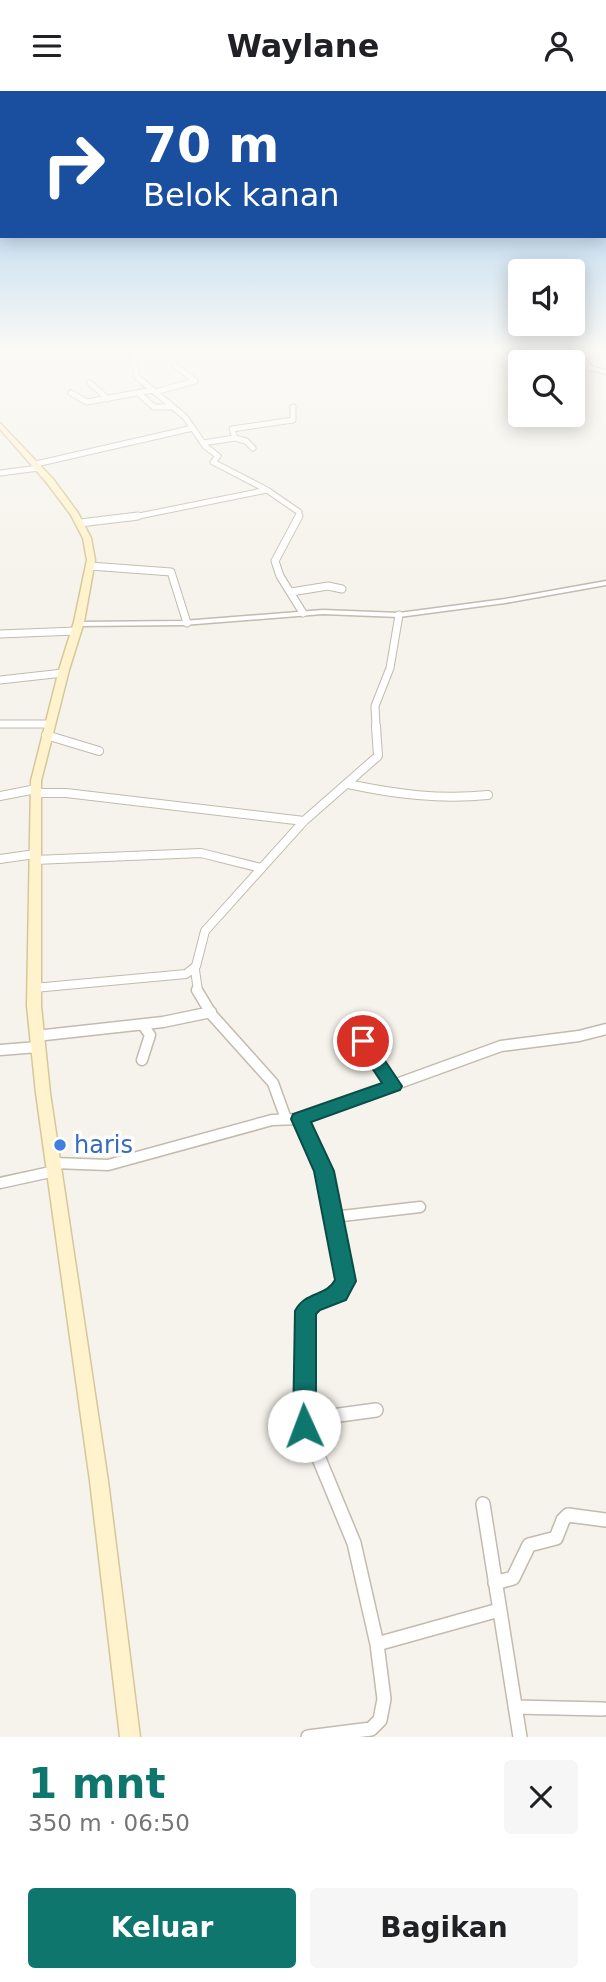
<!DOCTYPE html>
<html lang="id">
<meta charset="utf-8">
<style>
:root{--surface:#fff;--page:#f6f6f6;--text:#202124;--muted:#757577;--accent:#0f766e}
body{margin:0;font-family:"DejaVu Sans",sans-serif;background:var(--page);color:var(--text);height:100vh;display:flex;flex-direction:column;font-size:26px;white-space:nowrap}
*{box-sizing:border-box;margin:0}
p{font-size:23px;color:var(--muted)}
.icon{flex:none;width:38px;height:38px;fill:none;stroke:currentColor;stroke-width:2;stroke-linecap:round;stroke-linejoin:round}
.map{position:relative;height:1646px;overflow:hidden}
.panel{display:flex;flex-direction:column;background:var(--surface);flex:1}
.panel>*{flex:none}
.banner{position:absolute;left:0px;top:0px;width:607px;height:147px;box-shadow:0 4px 18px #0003;background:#1a4fa0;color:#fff;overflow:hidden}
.tools{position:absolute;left:508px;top:168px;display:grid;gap:14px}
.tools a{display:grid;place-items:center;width:77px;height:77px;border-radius:7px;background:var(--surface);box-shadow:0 4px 18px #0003;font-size:35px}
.pin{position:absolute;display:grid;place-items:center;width:60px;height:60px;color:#fff;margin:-30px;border:4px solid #fff;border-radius:50%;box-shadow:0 2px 7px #0007}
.me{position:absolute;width:77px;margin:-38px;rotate:358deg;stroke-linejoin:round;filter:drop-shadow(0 0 5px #0008)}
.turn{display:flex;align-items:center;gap:24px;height:147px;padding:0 28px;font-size:32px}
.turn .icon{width:91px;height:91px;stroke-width:2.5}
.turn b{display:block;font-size:49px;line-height:60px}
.round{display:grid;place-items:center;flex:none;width:74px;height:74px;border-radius:7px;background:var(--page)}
.summary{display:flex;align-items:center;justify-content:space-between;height:119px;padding:0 28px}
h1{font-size:42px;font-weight:700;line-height:52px;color:var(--accent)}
.button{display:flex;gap:14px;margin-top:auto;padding:14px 28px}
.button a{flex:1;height:80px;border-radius:7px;background:var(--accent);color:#fff;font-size:28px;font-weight:700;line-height:80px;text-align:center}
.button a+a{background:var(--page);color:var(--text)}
header{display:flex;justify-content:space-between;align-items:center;height:91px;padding:0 28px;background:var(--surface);font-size:32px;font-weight:700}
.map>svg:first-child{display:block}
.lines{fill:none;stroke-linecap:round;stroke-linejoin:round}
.minor-far4-casing{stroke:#c2bbae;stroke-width:7}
.minor-far3-casing{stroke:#c2bbae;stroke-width:9}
.minor-far2-casing{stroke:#c2bbae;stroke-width:10}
.minor-far1-casing{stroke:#c2bbae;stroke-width:13}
.minor-casing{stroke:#c2bbae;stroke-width:16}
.tertiary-casing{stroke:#c2bbae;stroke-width:3}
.secondary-casing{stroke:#d6c79b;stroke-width:3}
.minor-far4{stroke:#fff;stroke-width:5}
.minor-far3{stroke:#fff;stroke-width:7}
.minor-far2{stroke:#fff;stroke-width:8}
.minor-far1{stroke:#fff;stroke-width:10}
.minor{stroke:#fff;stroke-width:13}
.tertiary{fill:#fff;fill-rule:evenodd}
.secondary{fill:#fff3cd;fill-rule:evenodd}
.route{fill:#0f766e;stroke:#0a4d48;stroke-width:2}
.shop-dot{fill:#3f7fe0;stroke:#fff;stroke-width:2.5}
.labels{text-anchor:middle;stroke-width:7;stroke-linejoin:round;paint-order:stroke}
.shop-label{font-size:24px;fill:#366cbe;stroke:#fff;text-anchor:start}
</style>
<header><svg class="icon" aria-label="menu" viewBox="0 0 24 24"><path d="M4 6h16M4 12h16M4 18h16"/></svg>Waylane<svg class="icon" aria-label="person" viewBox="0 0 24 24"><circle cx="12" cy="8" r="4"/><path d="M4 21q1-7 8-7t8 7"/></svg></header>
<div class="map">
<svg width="606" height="1646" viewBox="0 0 606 1646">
<rect width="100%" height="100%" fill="#f6f3ec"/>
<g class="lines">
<defs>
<path id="minor-far4" d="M132,258L137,286L185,326L205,355L218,365L213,371L267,399L299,421L298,427
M503,258L553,271
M572,276L590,277
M90,292L108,308
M155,301L195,290L175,274
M71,302L87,311L153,299
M138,302L154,316H173
M235,347L246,350L253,357
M203,352L235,347L232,338L293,329V316
M36,373L193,337
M0,382L39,377
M129,427L267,399"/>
<path id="minor-far3" d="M299,425L275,470L280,485L303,522
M80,432L138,425
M90,475L171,481L187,532
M291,501L328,495L342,498
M0,543L76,540
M0,589L63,582
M0,633H49
M376,637L375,615L390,577L399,524"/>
<path id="minor-far2" d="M46,644L99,660
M348,693C395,703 440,709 488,704
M36,702H66L304,730
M0,705L36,698
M0,768L35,763
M35,769L201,762L261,777
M195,879L198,900
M34,897L186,883L196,875L205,840L304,730L378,665L376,635"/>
<path id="minor-far1" d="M197,899L212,924L273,992L286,1028
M36,945L163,931L211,921
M363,950L393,995
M0,959L38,956
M142,969L150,944L143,934
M300,1028L324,1080L346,1190C339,1208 318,1207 306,1220V1231
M54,1072L108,1074L272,1029L300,1028L501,955L579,945L606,938
M0,1092L55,1080
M333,1126L420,1116"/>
<path id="minor" d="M306,1230L303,1329L354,1452L377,1553L384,1608L380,1629L371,1638L308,1646
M303,1329L376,1319
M483,1413L520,1646
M495,1492L513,1487L529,1454L556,1447L563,1429L568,1424L606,1429
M377,1553L499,1519
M515,1616L603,1618"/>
<path id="tertiary" d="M571,258H577L592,276L606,279V283L588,278Z
M606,490V494L505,512L399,526L323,523L183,534L79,535L75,533L79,531L183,530L323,519L399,522L505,508Z"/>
<path id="secondary" d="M0,332L53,388L78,422L91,447L95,469L84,531L69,579L41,690V915L50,1002L108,1390L140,1646H120L90,1390L36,1002L27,915L31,690L59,579L74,531L87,469L83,447L71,424L47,392L0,338Z"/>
</defs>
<use href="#minor-far4" class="minor-far4-casing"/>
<use href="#minor-far3" class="minor-far3-casing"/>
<use href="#minor-far2" class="minor-far2-casing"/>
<use href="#minor-far1" class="minor-far1-casing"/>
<use href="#minor" class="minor-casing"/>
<use href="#tertiary" class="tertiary-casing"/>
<use href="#secondary" class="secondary-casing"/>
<use href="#minor-far4" class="minor-far4"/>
<use href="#minor-far3" class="minor-far3"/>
<use href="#minor-far2" class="minor-far2"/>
<use href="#minor-far1" class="minor-far1"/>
<use href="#minor" class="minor"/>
<use href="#tertiary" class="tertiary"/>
<use href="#secondary" class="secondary"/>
</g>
<linearGradient id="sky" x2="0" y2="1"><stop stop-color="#8fc1ec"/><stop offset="0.53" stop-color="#fbfaf6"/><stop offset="1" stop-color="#fbfaf6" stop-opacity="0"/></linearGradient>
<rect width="606" height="489" fill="url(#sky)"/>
<path class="route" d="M363,944L369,946L402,995L400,999L311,1031L334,1080L356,1190L346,1209L320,1219L316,1223V1335L312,1343L304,1346L297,1343L293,1335L295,1220C305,1200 326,1206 335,1189L314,1080L291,1028L293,1023L382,992L354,950Z"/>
<circle class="shop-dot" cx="60" cy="1054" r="7"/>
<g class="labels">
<g class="shop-label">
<text x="74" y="1062">haris</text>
</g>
</g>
</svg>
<div class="tools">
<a><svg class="icon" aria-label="sound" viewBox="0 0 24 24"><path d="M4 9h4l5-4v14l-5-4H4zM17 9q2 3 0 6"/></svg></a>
<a><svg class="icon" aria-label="search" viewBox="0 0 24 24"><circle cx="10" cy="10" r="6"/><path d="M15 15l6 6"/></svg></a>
</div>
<div class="pin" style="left:363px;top:950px;background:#d93025"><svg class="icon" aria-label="arrive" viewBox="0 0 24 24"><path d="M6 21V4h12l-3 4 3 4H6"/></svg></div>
<svg class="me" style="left:304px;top:1335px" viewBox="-20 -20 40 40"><circle r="19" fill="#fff"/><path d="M0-13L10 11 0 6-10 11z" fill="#0f766e"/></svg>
<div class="banner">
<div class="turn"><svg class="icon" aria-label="right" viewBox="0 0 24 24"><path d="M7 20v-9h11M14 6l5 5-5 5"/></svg><div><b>70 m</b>Belok kanan</div></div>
</div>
</div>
<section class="panel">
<div class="summary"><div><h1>1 mnt</h1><p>350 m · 06:50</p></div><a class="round"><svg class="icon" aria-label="close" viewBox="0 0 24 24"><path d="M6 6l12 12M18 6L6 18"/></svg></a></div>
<div class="button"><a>Keluar</a><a>Bagikan</a></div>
</section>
